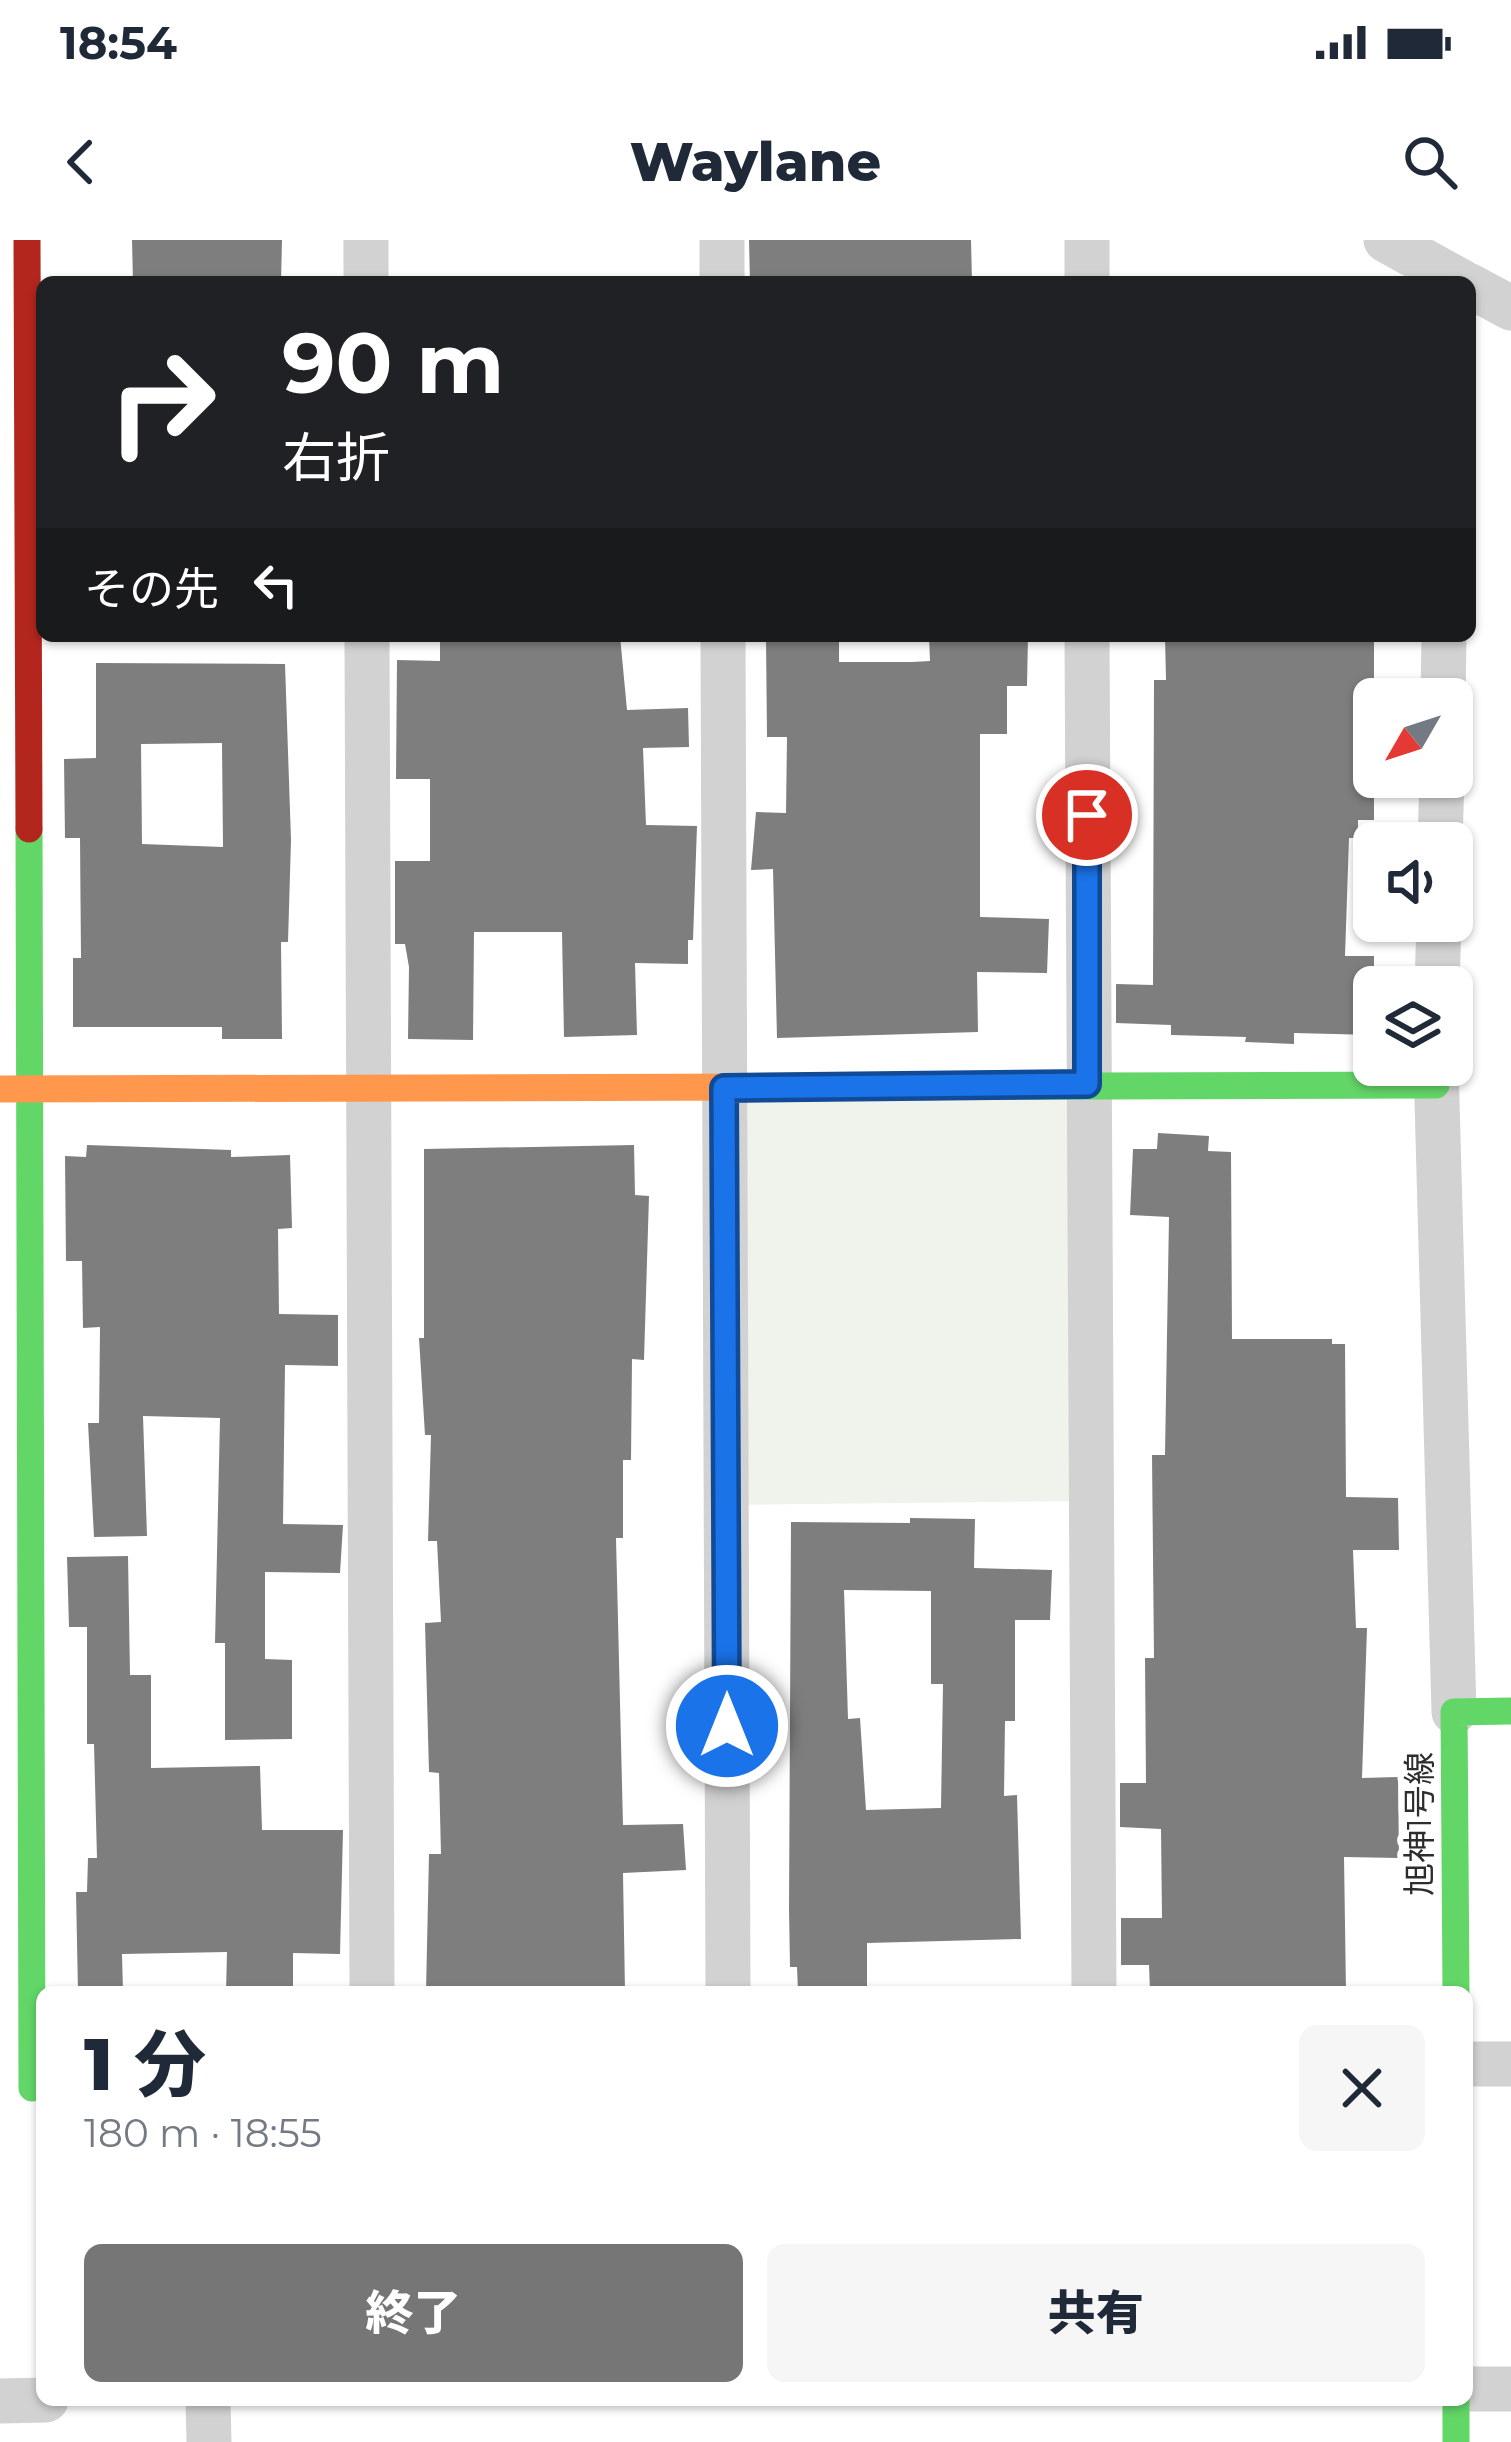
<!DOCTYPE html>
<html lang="ja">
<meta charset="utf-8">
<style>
:root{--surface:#fff;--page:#f6f6f7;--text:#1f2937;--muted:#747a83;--accent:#767676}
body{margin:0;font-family:Montserrat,"Noto Sans JP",sans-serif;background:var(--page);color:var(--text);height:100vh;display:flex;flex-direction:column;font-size:45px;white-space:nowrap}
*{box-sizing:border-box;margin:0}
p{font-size:39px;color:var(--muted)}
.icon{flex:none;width:66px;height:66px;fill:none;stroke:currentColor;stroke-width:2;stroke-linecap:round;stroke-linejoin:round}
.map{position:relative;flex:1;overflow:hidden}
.drawer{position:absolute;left:36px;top:1746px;width:1437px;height:420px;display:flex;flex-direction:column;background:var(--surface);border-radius:18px;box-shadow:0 3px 9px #0004}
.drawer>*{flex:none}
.guide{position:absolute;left:36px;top:36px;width:1440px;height:366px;border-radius:18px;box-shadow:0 3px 9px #0004;background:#202124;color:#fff;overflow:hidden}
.needle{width:78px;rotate:231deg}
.tools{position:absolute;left:1353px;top:438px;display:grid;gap:24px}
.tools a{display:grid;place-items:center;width:120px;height:120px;border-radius:18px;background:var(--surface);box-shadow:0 3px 9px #0004;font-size:60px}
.pin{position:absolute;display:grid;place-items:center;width:102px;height:102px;color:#fff;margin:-51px;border:6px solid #fff;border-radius:50%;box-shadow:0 3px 12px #0007}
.me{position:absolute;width:132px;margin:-66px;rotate:0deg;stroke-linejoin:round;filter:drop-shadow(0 0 9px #0008)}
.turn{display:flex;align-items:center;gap:42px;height:252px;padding:0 48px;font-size:54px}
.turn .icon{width:156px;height:156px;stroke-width:2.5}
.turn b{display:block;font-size:84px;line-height:102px}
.then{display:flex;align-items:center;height:114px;padding:0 48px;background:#0003;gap:24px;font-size:45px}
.round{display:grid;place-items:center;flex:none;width:126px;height:126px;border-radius:18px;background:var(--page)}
.headline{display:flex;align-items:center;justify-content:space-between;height:204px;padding:0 48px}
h1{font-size:72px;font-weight:800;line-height:90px}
.primary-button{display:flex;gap:24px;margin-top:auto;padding:24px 48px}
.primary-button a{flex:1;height:138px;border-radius:18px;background:var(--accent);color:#fff;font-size:48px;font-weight:800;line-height:138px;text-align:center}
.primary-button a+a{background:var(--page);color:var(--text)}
.status{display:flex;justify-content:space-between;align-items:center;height:84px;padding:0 60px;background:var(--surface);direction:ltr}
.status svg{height:33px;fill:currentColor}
header{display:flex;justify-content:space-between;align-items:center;height:156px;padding:0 48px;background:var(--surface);font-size:54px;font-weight:800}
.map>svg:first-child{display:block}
.green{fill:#f0f3eb}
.building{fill:#7e7e7e;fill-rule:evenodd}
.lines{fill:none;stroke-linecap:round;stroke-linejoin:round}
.street{stroke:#d2d2d2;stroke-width:45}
.fast{stroke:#63d668;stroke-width:27}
.slow{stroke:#ff974d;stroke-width:27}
.jam{stroke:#b3261e;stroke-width:27}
.route-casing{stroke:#114b97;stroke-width:30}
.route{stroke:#1a73e8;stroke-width:21}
.labels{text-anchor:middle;stroke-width:12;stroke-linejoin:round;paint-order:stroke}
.street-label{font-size:33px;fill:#2d2d2d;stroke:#fff}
</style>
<div class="status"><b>18:54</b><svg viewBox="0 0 49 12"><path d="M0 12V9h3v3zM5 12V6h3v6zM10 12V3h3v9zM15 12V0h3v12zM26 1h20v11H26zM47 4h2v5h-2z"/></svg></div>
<header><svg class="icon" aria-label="back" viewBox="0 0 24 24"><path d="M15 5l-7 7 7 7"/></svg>Waylane<svg class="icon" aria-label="search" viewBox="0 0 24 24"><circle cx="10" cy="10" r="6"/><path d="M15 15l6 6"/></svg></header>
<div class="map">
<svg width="1511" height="2202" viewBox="0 0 1511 2202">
<rect width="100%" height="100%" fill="#fff"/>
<path class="green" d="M1087,844L1093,1261L726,1265L724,848Z"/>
<path class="building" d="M132,0H282L281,42H133Z
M749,0H971L972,42H750Z
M440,396H620L627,470L688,468L689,507L643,508L646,585L697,586L693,700H688V724L635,723L637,795L564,797L562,692H474L473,800L408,799L409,727L405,704H395V621H430V539H396L397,420L440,421Z
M929,396H1028L1027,446H1007V494H980V677L1049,679L1047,733L977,732L978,792L777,798L773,629L751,630L756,572L786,573L787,497H767L766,398H839V422H912L930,421Z
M1165,396H1374V580H1358V598H1349L1345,716H1374V795L1294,793V804L1245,802L1246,797L1171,795V785L1116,783V744L1153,745L1154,440H1166Z
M96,423L285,424L291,600L288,702H281L282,799H222V787H73V718H81L80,598H65L64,519L96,518ZM222,503L223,607L142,604L141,504Z
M1158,893L1209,896L1208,911L1231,912L1232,1099H1332V1104H1345L1346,1257L1398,1258L1399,1310H1353L1356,1388H1367L1362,1538L1398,1537L1399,1618L1344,1617L1346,1752H1150L1149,1725H1121V1678H1162L1161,1589L1120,1587V1543H1146L1145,1418H1154L1152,1215H1165L1169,977L1130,975L1133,909H1157Z
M87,905L231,910V917L290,915L292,988L278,989L279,1074L338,1075V1126L285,1125L283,1284L343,1285L340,1333L265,1332V1419L292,1420V1499L225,1500V1403H215L220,1178L143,1176L147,1296L94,1297L88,1183H99L100,1087L83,1088L82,1021H66L65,916L86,917Z
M634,905L635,955L649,956L644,1120L632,1119L631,1220H623V1298H616L623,1585L683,1584L686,1630L623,1633L625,1752H426L429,1614H441L439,1533L429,1532L425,1383L441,1382L437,1301H428L431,1195H425L419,1098H424V909Z
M910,1278L975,1279L974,1328L1052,1330L1050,1380H1015V1481H1005L1004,1556L1017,1555L1021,1699L867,1703V1752H798L797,1727H790L789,1668L791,1282L910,1283ZM844,1350L931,1351V1444H943L941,1568L866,1570L860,1478L848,1479Z
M128,1316L130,1435H151V1528L260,1526L262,1590H343L340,1714L293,1713V1752H226L227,1712L122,1714L123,1752H78L76,1652H87L88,1618H97L94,1504H87V1387H69L67,1317Z"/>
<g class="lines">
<path class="street" d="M366,0V42
M722,0V42
M1386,0L1462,42
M1087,42V0
M1470,46L1511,68
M367,396L372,1752
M723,396L728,1752
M1087,396L1094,1752
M1443,459L1444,396
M1440,603L1442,537
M1437,747L1439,681
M1436,825L1454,1472
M1467,1824H1511
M1467,2149H1511
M208,2160L209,2202
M0,2161L46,2160"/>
<path class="fast" d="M29,589L32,1848
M813,847L1436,845
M1456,1752L1454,1472L1511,1471
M1456,2160V2202"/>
<path class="slow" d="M0,849L813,847"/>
<path class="jam" d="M27,0L29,589"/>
</g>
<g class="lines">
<defs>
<path id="route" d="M727,1486L724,848L1087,844V575"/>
</defs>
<use href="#route" class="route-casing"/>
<use href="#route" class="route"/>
</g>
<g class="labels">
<g class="street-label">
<text transform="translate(1419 1584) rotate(-90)" y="12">旭神1号線</text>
</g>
</g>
</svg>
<div class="tools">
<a><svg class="needle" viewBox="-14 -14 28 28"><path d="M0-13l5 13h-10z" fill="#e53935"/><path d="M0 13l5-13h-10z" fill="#747a83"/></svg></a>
<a><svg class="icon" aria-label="sound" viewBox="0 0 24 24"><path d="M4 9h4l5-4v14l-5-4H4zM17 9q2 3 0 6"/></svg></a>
<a><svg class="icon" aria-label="layers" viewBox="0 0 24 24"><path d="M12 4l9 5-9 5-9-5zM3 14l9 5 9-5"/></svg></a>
</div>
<div class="pin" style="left:1087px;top:575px;background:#d93025"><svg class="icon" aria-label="arrive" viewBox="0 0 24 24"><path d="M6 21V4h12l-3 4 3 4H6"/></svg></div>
<svg class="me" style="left:727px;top:1486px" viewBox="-20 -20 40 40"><circle r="17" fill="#1a73e8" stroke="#fff" stroke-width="3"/><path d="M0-11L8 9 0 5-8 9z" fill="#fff"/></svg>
<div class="guide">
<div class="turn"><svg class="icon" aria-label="right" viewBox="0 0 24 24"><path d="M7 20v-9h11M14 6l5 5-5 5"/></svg><div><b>90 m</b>右折</div></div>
<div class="then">その先<svg class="icon" aria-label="left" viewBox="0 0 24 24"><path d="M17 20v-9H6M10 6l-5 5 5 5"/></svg></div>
</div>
<section class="drawer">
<div class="headline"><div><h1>1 分</h1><p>180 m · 18:55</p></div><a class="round"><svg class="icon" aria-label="close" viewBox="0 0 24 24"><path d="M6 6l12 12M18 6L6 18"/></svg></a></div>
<div class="primary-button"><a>終了</a><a>共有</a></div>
</section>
</div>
